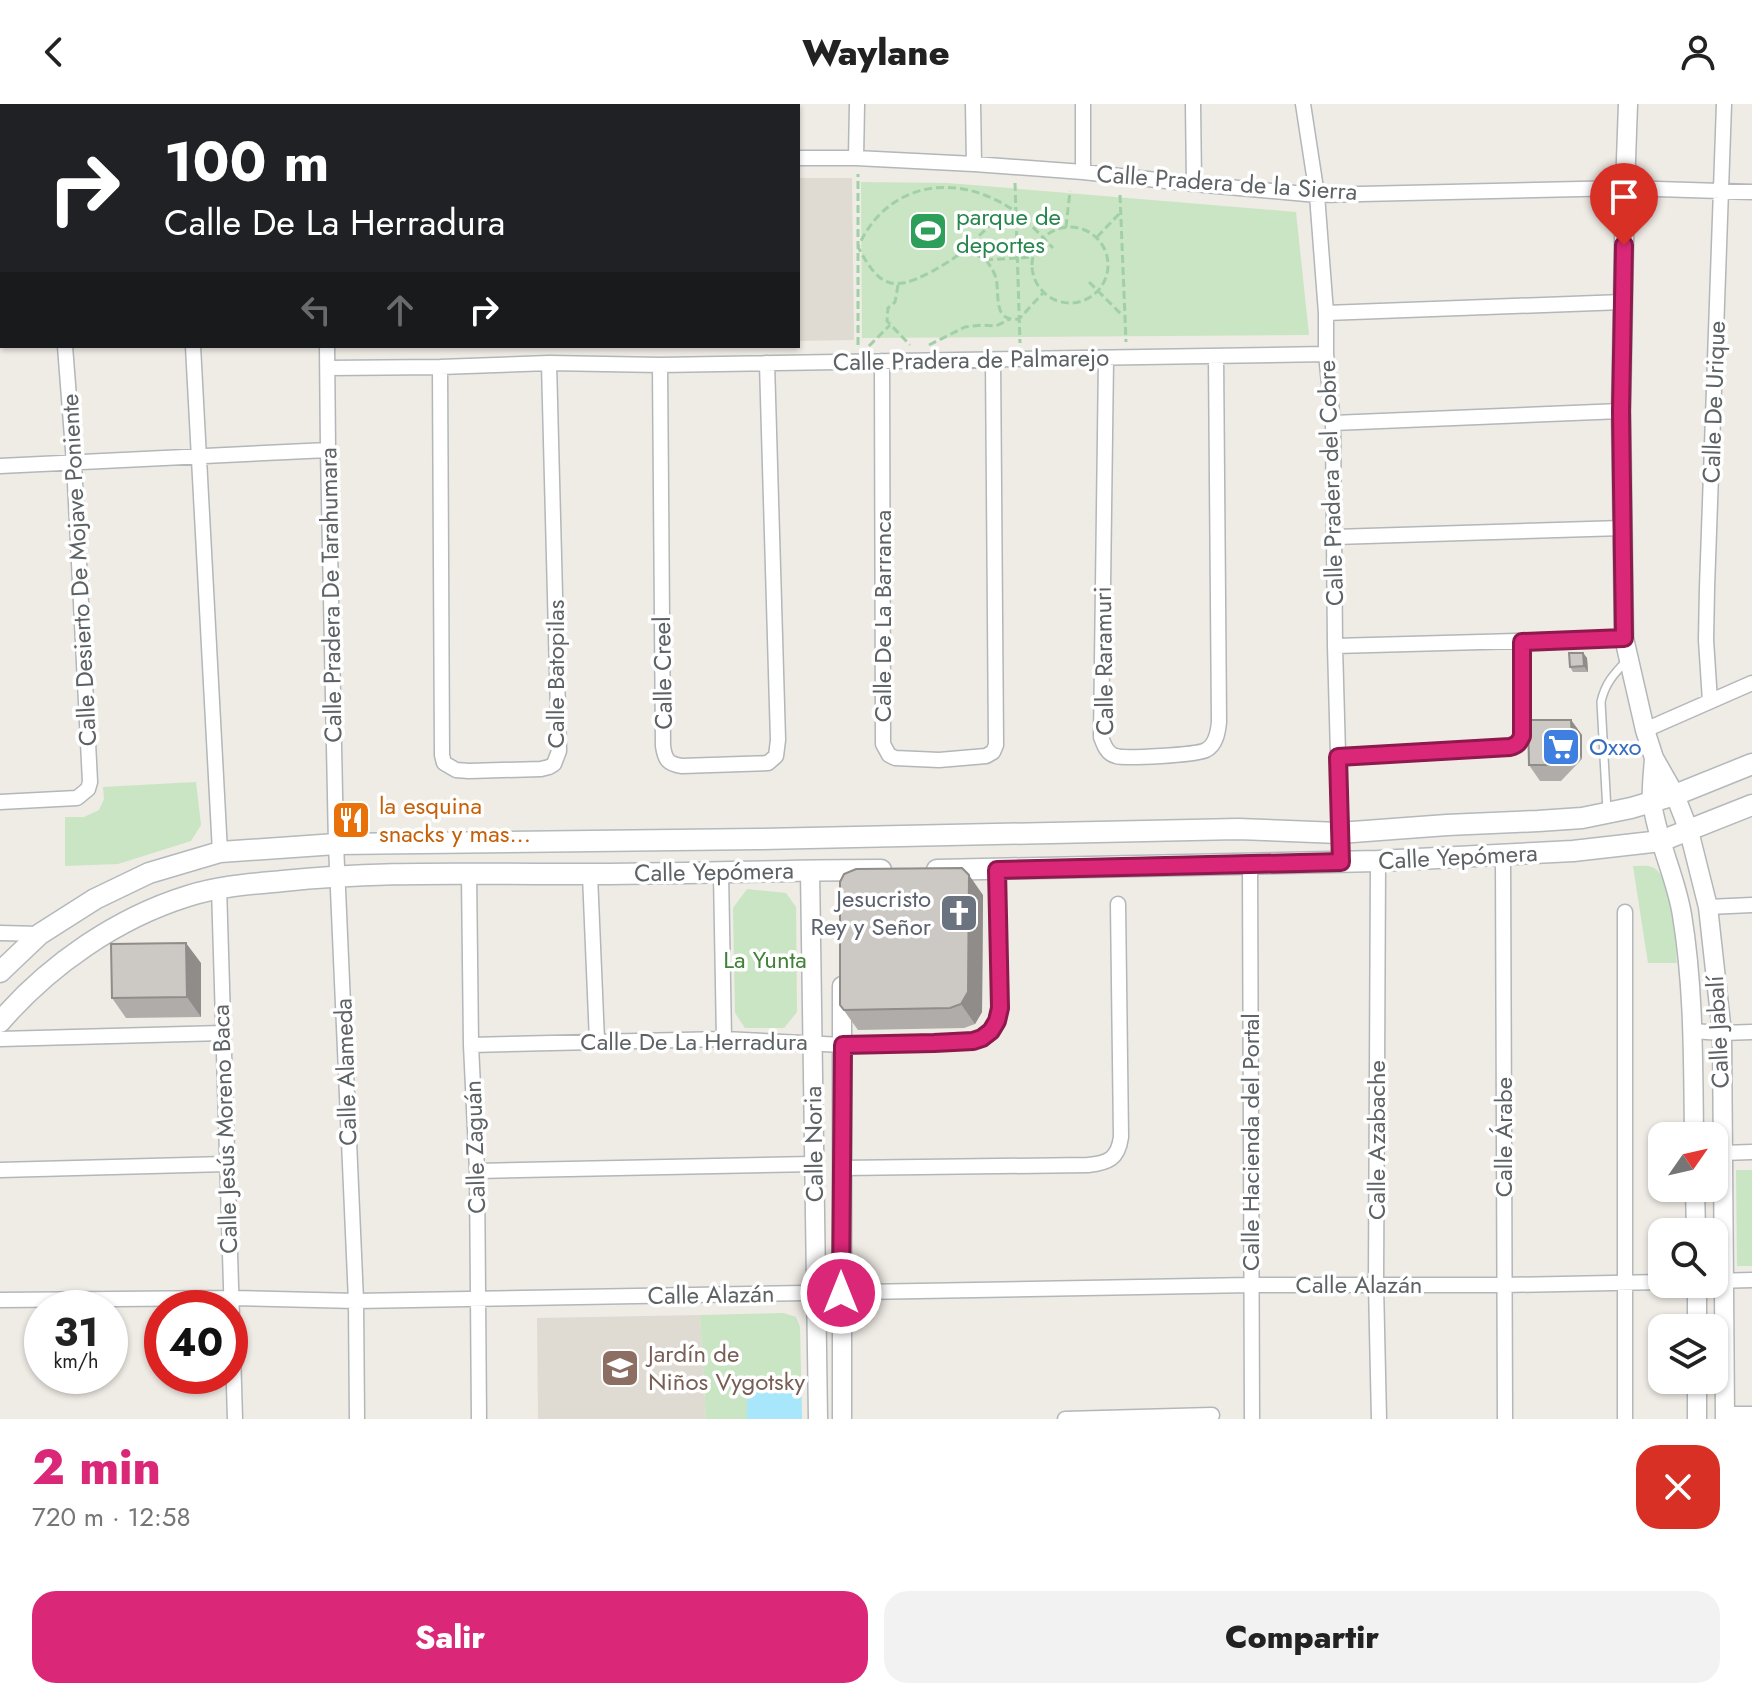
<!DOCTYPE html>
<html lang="es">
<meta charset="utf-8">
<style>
:root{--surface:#fff;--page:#f2f2f2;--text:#222;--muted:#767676;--accent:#db2777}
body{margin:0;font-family:Jost,sans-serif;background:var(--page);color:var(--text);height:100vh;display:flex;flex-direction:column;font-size:30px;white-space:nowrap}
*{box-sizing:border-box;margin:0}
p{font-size:26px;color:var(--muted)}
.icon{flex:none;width:44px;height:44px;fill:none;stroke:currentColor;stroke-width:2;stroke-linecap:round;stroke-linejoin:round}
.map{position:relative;height:1315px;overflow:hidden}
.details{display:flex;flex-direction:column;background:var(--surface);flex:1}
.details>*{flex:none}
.top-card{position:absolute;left:0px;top:0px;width:800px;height:244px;box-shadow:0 2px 6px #0004;background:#202124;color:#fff;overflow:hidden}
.needle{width:52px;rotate:56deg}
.buttons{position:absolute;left:1648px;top:1018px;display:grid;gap:16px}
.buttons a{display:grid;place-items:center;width:80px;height:80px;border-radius:16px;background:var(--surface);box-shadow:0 2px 6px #0004;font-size:40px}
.speed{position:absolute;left:24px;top:1186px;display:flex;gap:16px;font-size:40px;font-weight:700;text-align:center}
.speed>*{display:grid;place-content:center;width:104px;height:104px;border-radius:50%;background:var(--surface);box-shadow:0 2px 6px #0004;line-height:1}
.speed small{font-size:20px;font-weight:400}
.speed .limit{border:12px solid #d22;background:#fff;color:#111}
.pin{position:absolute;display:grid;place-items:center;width:68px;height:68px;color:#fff;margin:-82px -34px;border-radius:50% 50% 50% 0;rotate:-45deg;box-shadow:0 0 8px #0007}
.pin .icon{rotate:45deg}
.me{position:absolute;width:88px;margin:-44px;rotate:0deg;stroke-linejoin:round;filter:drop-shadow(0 0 6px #0008)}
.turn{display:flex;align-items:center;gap:28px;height:168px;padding:0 32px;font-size:36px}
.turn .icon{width:104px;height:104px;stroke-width:2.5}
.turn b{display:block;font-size:56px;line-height:68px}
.lanes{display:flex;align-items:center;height:76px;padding:0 32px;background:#0003;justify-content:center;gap:40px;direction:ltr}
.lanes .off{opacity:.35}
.round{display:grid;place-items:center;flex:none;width:84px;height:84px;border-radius:24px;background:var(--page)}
.summary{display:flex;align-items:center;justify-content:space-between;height:136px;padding:0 32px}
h1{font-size:48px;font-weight:800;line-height:60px;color:var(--accent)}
.button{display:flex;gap:16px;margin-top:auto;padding:16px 32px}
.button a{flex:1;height:92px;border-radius:24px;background:var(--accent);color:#fff;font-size:32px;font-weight:800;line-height:92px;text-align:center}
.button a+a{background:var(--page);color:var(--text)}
header{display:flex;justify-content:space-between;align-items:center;height:104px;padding:0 32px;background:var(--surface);font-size:36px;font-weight:800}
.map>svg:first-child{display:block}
.education{fill:#dfdbd3}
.green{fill:#c9e5c3}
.water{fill:#a8e6fc}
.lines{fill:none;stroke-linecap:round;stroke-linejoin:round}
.service-casing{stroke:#b3b7ba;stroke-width:10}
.minor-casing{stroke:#b3b7ba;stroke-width:17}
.tertiary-casing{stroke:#b3b7ba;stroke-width:21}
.secondary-casing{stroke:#b4b9bc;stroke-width:23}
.path{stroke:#a2d0a6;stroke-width:3;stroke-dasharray:8 4;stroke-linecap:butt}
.service{stroke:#fff;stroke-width:7}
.minor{stroke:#fff;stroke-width:14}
.tertiary{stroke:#fff;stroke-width:18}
.secondary{stroke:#fff;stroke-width:20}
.wall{fill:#afaca9}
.shaded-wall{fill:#8f8c89}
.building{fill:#ccc8c4;stroke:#8f8c89;stroke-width:2}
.route-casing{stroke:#8e194d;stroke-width:20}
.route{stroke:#db2777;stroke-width:14}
.labels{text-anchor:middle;stroke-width:7;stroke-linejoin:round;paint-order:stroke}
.street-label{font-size:24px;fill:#5d6265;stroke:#fff}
.leisure-label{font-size:24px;fill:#27864d;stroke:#fff;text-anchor:start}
.shop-label{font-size:24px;fill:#366cbe;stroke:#fff;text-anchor:start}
.food-label{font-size:24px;fill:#c56008;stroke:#fff;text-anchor:start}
.worship-label{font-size:24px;fill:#5b616d;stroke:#fff;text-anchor:end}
.park-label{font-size:24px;fill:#408237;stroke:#fff}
.education-label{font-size:24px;fill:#785e54;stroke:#fff;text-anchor:start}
</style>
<header><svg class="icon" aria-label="back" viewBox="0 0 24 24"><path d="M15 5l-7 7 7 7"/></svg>Waylane<svg class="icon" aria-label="person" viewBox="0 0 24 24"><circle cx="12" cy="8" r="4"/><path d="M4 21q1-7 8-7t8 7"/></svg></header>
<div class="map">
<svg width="1752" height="1315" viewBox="0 0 1752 1315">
<rect width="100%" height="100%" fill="#efebe5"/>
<path class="education" d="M798,74H852L854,236L798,237Z
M700,1211L706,1315H538L537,1214Z"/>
<path class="green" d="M861,78L948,79L1296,108L1309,231L862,234Z
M196,678L201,721L191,737L118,760L65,762V713H84L99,706L104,695L103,683Z
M1633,762C1640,762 1647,761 1652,763C1675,773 1675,837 1677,859H1648Z
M747,785L786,789L796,803L797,908L784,924H745L735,909L733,804Z
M1736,1066H1752V1162H1737Z
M784,1209L796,1213L800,1223L802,1315H706L700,1211Z"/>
<path class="water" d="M801,1281L802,1315H747V1282Z"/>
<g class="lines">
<defs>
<path id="service" d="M1607,707L1601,598C1605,579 1614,570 1627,556"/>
<path id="minor" d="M53,0V2
M183,0V2
M319,0V2
M418,0V2
M639,0V2
M748,0V2
M973,0L974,60
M1083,0V68
M1193,0L1194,80
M1303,0L1317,91L1326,209V250L1333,319L1335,542L1341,758
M526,2V0
M0,34H2
M798,54H856L974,60L1083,68L1194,80L1317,91L1625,84L1752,88
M856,54L857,0
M1326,209L1623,198
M193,242L220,748
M327,242L328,346L336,740L356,1197L357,1315
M1106,255L1101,633C1104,641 1107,650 1116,652C1125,655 1197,651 1206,646C1216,641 1218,628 1219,618L1216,252
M882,257L883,640L889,651L895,654L939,656L986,652L993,648L996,641L993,256
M660,261L663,642C665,656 668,660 682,662L768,659L776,652L778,636L767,259
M440,263L442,651L444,659L456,666L469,667L541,665L549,663L554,660L559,647L549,259
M328,264L440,263L549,259L660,261L1326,250
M1333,319L1621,307
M0,362L328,346
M1335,433L1622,424
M1335,542L1624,534
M1710,597L1706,536L1707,484L1724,0
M1645,626L1752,579
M1338,653L1510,643C1517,641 1519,639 1522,632V538
M0,698L77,694L88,685L90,678L74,359L65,242
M1503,752L1505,1315
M1378,757L1376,1181L1379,1315
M1250,760L1252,1315
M721,769L724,935
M469,770L471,941L477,1067L479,1315
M590,771L597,937
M219,783L235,1315
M1708,803L1752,801
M1625,808V1315
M0,829L40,830
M1692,927L1722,929L1752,928
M0,935L223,929
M471,941L724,935L843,941L962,938L982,934L991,927L997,917L1000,904L997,766
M1722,1049L1752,1048
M842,1064L1088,1061C1108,1059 1118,1055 1121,1033L1118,800
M0,1066L226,1060
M477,1067L814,1060
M1714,1177L1752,1176
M0,1196L230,1194L356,1197L1251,1181H1505L1662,1178
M1725,1310H1752
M1065,1315L1212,1311"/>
<path id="tertiary" d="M1628,0L1625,84L1621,307L1624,534L1645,626L1654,654L1675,691L1689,727L1708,803L1722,929L1725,1315
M1654,655C1653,669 1651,685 1652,698C1657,737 1676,773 1682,811C1694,884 1693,959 1694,1032
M810,766L818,1315
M1695,1084L1696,1128
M1697,1180V1224
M1697,1276V1315
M842,1315V882"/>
<path id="secondary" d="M937,766L1378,757L1573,747L1661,737L1752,701
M0,868L40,830L95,795L149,769L220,748L336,740L759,735L1238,725L1339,729L1447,721L1538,717L1582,714L1631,704L1675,691L1752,660
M0,918C49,861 117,814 188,792C219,782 251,780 283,777C373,767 464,770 555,770C664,771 772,766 881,766"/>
</defs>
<use href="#service" class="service-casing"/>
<use href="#minor" class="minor-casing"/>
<use href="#tertiary" class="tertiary-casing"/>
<use href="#secondary" class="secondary-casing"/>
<path class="path" d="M1015,79L1020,239
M1120,91L1126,238
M1015,107C997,112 984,127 971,140C959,152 945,160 931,168C891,189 879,182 858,143C887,78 956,67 1013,106C1028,116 1040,131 1053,144
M1066,123L1070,87
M1032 161a38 38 0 1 1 76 0a38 38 0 1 1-76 0Z
M1097,133L1119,110
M963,147L975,150L986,156L1033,153
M986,156C990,162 994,167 996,174C1000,191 992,218 1019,215L1043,189
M1089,178L1123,212
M898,181L895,198L888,204L887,217L910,241
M858,241V70
M929,241L965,223L982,221L996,222L1010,215
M869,242L890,221"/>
<use href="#service" class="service"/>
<use href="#minor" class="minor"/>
<use href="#tertiary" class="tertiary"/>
<use href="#secondary" class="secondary"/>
</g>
<path class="wall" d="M1583,549L1587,554L1588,568H1573L1570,563Z
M1571,616L1582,631V655L1561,677H1540L1529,661Z
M983,791L982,908L975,920L964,924L858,926L840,901Z
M201,859V913L126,914L112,894Z"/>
<path class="shaded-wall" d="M1583,549L1587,554L1588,568L1584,562Z
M1571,616L1582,631V655L1572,639Z
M969,771L983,791L982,908L975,920L961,900Z
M186,839L201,859V913L187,893Z"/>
<path class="building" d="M1569,549H1583L1584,562L1570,563Z
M1528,616H1571L1572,639L1550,661H1529Z
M962,764L969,771L968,888L961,900L950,904L844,906L840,901V778L844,770L856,765Z
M186,839L187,893L112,894L111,840Z"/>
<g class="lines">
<defs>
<path id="route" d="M841,1189L843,941L934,939L973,937L982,934L991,927L997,917L1000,904L997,766L1341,758L1338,653L1510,643C1517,641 1519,639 1522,632V538L1624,534L1621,307L1624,141"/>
</defs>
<use href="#route" class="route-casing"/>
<use href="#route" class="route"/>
</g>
<defs>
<symbol id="stadium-square" viewBox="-11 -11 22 22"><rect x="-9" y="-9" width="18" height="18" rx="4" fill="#2e9e5b" stroke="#fff"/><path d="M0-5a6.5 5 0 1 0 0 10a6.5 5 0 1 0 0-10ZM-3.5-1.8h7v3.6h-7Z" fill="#fff"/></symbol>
<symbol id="supermarket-square" viewBox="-11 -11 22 22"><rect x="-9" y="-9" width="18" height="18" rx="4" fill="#3f7fe0" stroke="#fff"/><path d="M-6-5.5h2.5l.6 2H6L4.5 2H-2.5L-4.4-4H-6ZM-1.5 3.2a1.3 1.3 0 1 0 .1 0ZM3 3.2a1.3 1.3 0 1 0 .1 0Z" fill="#fff"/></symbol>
<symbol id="restaurant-square" viewBox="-11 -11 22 22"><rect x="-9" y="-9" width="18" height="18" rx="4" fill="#e8710a" stroke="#fff"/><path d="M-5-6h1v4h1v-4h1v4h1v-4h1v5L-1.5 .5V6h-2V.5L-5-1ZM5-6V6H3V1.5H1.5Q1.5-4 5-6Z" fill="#fff"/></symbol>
<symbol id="church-square" viewBox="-11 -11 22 22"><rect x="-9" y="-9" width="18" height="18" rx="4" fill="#6b7280" stroke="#fff"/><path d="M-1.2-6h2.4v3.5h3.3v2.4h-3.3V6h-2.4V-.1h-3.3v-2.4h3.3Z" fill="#fff"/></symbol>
<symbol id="school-square" viewBox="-11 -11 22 22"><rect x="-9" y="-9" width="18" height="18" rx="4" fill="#8d6e63" stroke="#fff"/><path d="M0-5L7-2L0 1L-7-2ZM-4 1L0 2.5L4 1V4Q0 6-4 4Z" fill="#fff"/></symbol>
</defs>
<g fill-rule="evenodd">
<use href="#stadium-square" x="906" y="105" width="44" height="44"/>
<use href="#supermarket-square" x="1539" y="621" width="44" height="44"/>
<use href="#restaurant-square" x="329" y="694" width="44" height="44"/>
<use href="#church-square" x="937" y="787" width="44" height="44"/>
<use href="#school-square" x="598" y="1242" width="44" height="44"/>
</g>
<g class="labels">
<g class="street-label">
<text transform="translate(1227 79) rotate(4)" y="8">Calle Pradera de la Sierra</text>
<text transform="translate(971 256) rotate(-1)" y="8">Calle Pradera de Palmarejo</text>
<text transform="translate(1714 298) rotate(-88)" y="8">Calle De Urique</text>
<text transform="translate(1331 379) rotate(-92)" y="8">Calle Pradera del Cobre</text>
<text transform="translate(79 466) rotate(-93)" y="8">Calle Desierto De Mojave Poniente</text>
<text transform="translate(331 491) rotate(-91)" y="8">Calle Pradera De Tarahumara</text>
<text transform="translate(883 512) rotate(-90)" y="8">Calle De La Barranca</text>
<text transform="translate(1104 557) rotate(-91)" y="8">Calle Raramuri</text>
<text transform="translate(663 569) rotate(-91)" y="8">Calle Creel</text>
<text transform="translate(556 570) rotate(-90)" y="8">Calle Batopilas</text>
<text transform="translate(1458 753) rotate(-3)" y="8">Calle Yepómera</text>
<text transform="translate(714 768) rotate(-1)" y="8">Calle Yepómera</text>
<text transform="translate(1718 928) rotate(-93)" y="8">Calle Jabalí</text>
<text x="694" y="946">Calle De La Herradura</text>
<text transform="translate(346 968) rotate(-92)" y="8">Calle Alameda</text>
<text transform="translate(225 1025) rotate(-92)" y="8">Calle Jesús Moreno Baca</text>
<text transform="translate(1504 1033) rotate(-90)" y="8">Calle Árabe</text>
<text transform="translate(1377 1036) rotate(-90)" y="8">Calle Azabache</text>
<text transform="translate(1251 1038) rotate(-90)" y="8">Calle Hacienda del Portal</text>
<text transform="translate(814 1040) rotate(-91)" y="8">Calle Noria</text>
<text transform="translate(475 1043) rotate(-92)" y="8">Calle Zaguán</text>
<text x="1359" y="1189">Calle Alazán</text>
<text transform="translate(711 1191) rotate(-1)" y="8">Calle Alazán</text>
</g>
<g class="leisure-label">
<text x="956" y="121">parque de<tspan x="956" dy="28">deportes</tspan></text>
</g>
<g class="shop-label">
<text x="1589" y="651">Oxxo</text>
</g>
<g class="food-label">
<text x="379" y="710">la esquina<tspan x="379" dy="28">snacks y mas...</tspan></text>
</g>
<g class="worship-label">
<text x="931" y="803">Jesucristo<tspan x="931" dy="28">Rey y Señor</tspan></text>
</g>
<g class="park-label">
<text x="765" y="864">La Yunta</text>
</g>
<g class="education-label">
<text x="648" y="1258">Jardín de<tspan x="648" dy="28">Niños Vygotsky</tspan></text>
</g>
</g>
</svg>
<div class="buttons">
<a><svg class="needle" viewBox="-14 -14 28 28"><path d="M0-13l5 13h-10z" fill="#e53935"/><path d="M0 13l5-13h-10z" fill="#767676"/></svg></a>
<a><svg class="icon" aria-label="search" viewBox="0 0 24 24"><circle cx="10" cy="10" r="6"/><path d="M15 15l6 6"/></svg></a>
<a><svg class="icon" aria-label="layers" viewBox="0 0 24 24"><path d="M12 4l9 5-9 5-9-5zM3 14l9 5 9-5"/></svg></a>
</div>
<div class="speed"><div>31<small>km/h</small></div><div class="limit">40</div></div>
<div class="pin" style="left:1624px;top:141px;background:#d93025"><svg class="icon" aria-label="arrive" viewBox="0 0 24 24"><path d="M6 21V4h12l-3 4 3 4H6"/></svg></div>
<svg class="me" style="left:841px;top:1189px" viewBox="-20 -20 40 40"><circle r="17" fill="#db2777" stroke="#fff" stroke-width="3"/><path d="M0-11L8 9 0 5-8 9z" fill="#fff"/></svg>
<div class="top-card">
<div class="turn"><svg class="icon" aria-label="right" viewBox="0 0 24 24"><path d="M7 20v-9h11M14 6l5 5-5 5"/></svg><div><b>100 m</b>Calle De La Herradura</div></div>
<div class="lanes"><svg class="icon off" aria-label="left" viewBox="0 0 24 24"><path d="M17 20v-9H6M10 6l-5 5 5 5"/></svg><svg class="icon off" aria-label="ahead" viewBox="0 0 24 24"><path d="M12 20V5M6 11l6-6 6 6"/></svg><svg class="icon" aria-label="right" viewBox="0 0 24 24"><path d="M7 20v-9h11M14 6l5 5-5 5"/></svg></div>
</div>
</div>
<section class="details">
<div class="summary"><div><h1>2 min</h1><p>720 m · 12:58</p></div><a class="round" style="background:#d93025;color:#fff"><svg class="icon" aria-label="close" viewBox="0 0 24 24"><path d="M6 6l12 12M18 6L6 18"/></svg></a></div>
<div class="button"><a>Salir</a><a>Compartir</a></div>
</section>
